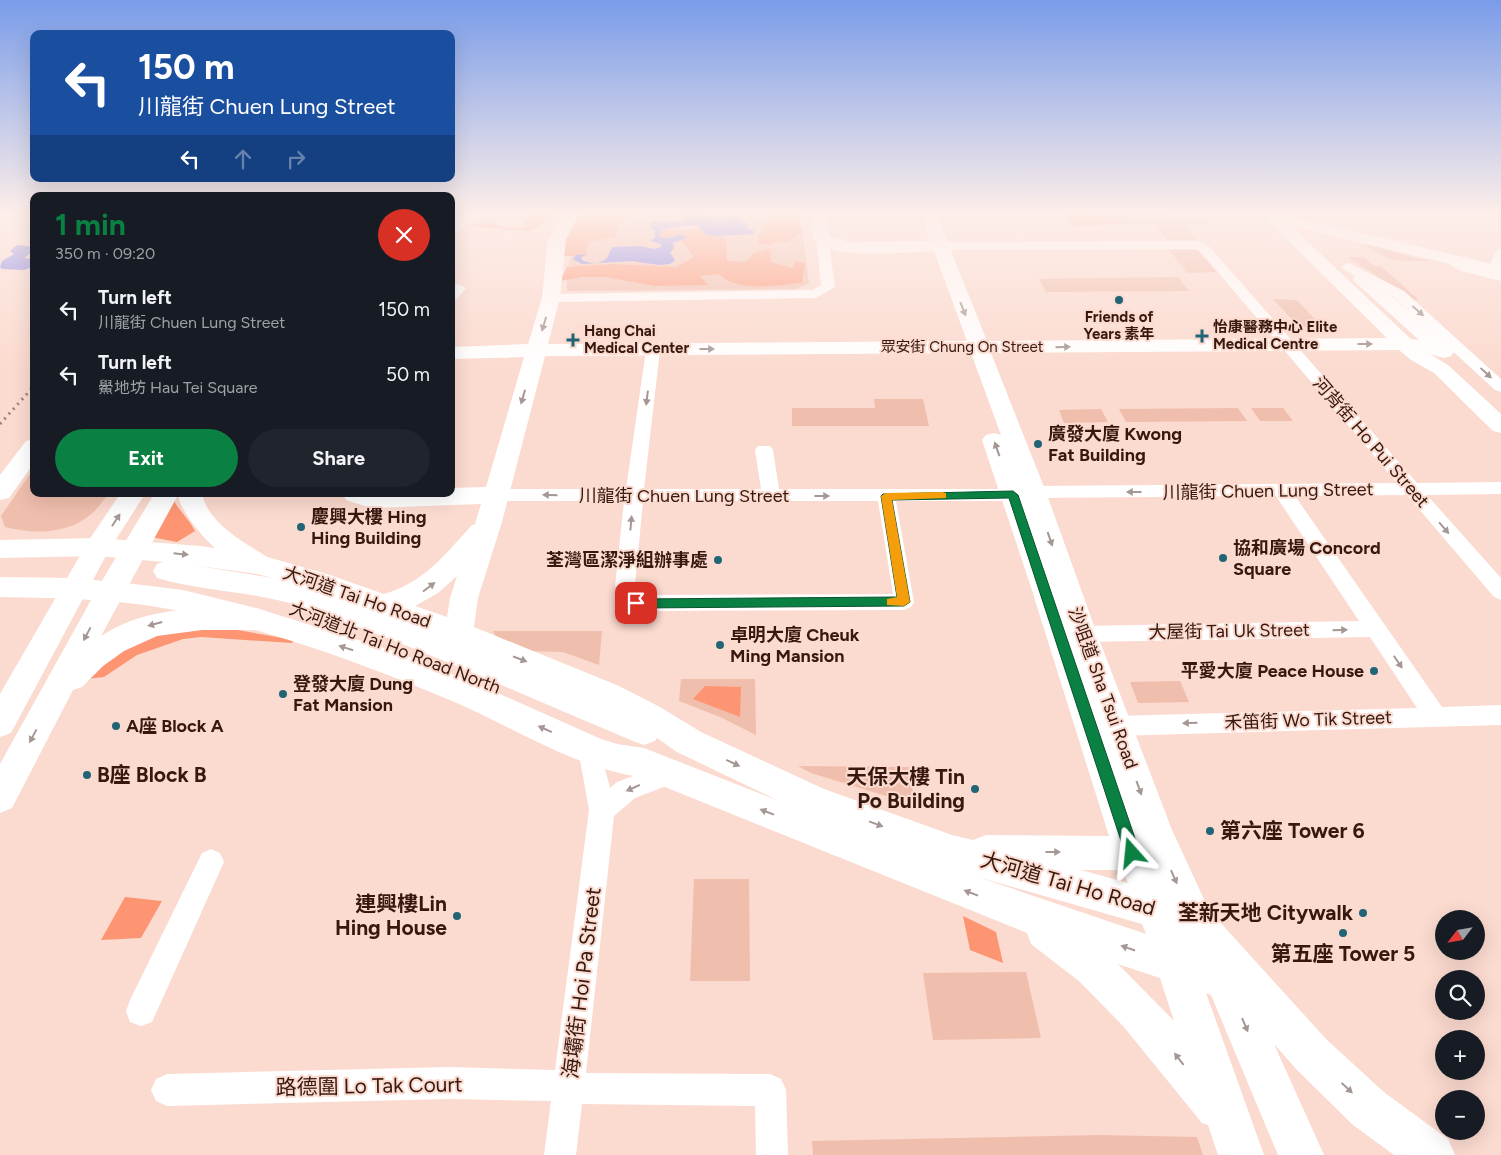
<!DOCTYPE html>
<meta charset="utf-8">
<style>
:root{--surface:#171b24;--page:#20242c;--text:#f1f3f6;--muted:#9ea1a6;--accent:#0b8043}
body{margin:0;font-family:Figtree,"Noto Sans TC",sans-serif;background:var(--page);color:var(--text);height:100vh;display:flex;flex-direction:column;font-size:19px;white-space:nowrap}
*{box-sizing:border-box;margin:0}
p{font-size:16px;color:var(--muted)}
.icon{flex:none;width:28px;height:28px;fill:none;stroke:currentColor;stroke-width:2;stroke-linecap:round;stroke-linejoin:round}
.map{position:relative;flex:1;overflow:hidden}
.panel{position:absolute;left:30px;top:192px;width:425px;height:305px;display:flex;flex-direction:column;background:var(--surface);border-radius:10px;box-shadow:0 5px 20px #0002}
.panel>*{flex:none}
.guide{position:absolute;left:30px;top:30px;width:425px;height:152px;border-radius:10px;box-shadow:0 5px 20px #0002;background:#1a4fa0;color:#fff;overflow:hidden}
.needle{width:32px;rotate:239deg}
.tools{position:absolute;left:1435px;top:910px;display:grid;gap:10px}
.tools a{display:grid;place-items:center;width:50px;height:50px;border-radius:50%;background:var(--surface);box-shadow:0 5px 20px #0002;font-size:25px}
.pin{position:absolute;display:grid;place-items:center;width:42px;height:42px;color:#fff;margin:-21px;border-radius:10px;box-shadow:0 2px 8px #0006}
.me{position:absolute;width:55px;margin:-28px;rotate:342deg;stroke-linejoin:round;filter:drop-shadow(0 0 4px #0008)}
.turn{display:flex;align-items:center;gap:18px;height:105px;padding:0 25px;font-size:22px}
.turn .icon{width:65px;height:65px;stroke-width:2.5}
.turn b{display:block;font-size:35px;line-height:42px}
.lanes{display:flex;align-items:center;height:48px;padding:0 25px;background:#0003;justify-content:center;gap:25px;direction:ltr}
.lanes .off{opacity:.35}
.round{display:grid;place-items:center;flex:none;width:52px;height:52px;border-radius:26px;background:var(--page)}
.overview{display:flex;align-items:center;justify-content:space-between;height:85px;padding:0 25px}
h1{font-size:30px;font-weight:700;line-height:38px;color:var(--accent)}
.primary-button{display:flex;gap:10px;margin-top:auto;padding:10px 25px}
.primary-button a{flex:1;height:58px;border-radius:30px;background:var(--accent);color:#fff;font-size:20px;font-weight:700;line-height:58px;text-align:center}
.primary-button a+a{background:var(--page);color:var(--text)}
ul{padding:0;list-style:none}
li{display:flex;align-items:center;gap:15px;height:65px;padding:0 25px}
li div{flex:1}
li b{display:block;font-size:19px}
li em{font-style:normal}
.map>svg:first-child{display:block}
.green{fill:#f0bead}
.forest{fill:#fd9573}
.water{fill:#7578ea}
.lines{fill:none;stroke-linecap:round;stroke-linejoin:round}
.street{fill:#fff;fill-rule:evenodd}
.secondary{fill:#fff;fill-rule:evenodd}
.primary{fill:#fff;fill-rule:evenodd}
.rail{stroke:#a18177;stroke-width:3;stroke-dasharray:2 4.5;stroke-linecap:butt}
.oneway{fill:#a59793}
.route{fill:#0b8043;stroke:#07532c}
.slow{fill:#f59e0b}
.poi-dot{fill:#206476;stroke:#fbdacf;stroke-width:2}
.labels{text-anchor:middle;stroke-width:4;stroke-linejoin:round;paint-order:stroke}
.far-poi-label{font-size:15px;font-weight:bold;fill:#36180e;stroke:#fbdacf;text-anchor:start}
.far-street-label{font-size:15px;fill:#36180e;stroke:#fbdacf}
.poi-label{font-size:18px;font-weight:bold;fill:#36180e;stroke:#fbdacf;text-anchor:start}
.street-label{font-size:18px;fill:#36180e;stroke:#fbdacf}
.near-poi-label{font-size:21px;font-weight:bold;fill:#36180e;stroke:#fbdacf;text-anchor:end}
.near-street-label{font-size:21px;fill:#36180e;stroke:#fbdacf}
</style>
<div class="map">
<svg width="1501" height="1155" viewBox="0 0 1501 1155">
<rect width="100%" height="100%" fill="#fbdacf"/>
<path class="green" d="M585,213H800L809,283L796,289L567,291C567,259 573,241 585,213Z
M1072,213H1157L1215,223L1184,224L1197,240H1167L1154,224H1079Z
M1365,244L1428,261C1400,261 1387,263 1365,244Z
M1169,250H1197L1217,272L1187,273Z
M1347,257H1364L1374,266H1381L1419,300H1414Z
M1178,277L1189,291L1046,292L1039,279Z
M1273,299L1297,300L1323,328L1299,327Z
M874,399H923L929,426H792V408H875Z
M1238,408L1247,421L1126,422L1119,409Z
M1251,408H1283L1293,421H1260Z
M1101,409L1108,422L1064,423L1059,410Z
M34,468V494H109C103,500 98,509 91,514C67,535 33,534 5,527L1,516Z
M493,631H602L599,665L563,652L527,651L499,643Z
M681,679H755L756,735L720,717L679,701Z
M1180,681L1189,702L1138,703L1130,682Z
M798,766L909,767L915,805L811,773Z
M694,879H749L750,981H690Z
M1026,972L1041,1038L933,1040L923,973Z
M1100,1135L1197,1137L1203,1155H813L812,1141Z"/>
<path class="forest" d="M532,213H555L552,219L530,231L475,227L470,224L493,223L505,228L528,227L522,222Z
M583,213H640L619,225L616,236L588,243L586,256H558L560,221Z
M761,213H794L799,220L802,233L787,242L776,241L769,245L758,243V236L769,216Z
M1065,213H1086L1084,214L1122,218L1128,224L1073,226Z
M704,226L726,238L727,261L746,262L754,253L770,249L771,262L793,268L795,261L805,263L802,283C775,285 739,293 719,274L700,276L708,285L656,286L605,277H583L560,281L567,267L613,264L676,267L694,257L679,238L658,237L662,230L685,231Z
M173,499C179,511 189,519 195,531L177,542L151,537Z
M197,623L294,640L292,643L201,637L183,639L137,655L104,677L86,679L130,640Z
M705,686L741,687L740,717L693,699Z
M125,897L162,901L141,938L101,940Z
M963,916L996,932L1003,963L970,950Z"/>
<path class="water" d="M679,213H707V217L721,219L735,216V213H740V220L747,223V228L754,231V234L713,236L703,233L699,226H681L662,230L659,237L670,238L681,234L687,238L673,243L674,248L670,253L675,260L670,264L659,265L632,261L582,264L573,259L576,255L588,254L583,256L581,259C587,264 602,265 607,258C609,255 610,250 613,247L640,246L654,249L661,247V244L650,241L655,237V230L651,228V222L683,221V217L679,216Z
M17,245L34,247V251L24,258L34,259V266L24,270L2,269L0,267L2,261L14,254L10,251Z"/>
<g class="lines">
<path class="street" d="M822,234L828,238L835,287L816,298L551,302L544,298L551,294L813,290L821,285L816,238Z
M1197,241L1208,245L1417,483L1501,482V494L1427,495L1501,578V600L1494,597L1407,495L1295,496L1442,707L1501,705V725L1115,736L1107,733L1103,726L1107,719L1115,716L1417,708L1370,637L1082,642L1074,640L1071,634L1074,628L1082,626L1359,621L1276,496L1034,498L1028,496L1025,492L1028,488L1034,486L1397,483L1200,251L1195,249L940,250L934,246L940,242Z
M1501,248V269L1499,272L1501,273V281L1461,271L1440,259L1446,255L1488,270L1495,252Z
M1349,263L1404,291L1501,379V392L1495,390L1394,297L1344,270L1342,267L1344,264Z
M459,284L466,288L456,300L451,301V288Z
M653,346L660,350L644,489H761L755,450L758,446H770L773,450L779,489H1013L1019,491L1022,495L1019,499L1013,501H896L914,602L911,607L904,610L636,611L629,608L615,586L624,501H495L489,499L486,495L489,491L495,489H626L646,350ZM643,501H878L893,594L642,595L635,585Z
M590,739L598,742L610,788L617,782L668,763L677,766L680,774L677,782L635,798L614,816L586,1073L770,1074L781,1079L786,1090L788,1155H756L755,1106L582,1104L576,1155H544L551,1101L449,1099L167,1106L156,1101L151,1090L156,1079L167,1074L449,1067L555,1070L589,810L578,749L582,742Z
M211,849L220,853L224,862L152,1022L141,1026L130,1022L126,1011L130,1000L202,853Z"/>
<path class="secondary" d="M564,213H580L566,239L560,298L548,344L967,341L934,251C907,252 829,261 813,238L811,213H827L830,236L848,242L930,241L920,213H936L987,341L1387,338L1260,213H1277L1501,266V276L1291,226L1411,339L1419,340L1356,283L1353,279L1356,275H1368L1451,348L1454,352L1451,356L1444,358L1430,354L1448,365L1501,414V433L1493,431L1434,373L1411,360L1399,350L991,353L1046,492L1097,634L1172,830L1209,910L1327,1040L1385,1093L1448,1139L1455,1155H1394L1353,1125L1297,1070L1274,1044L1324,1155H1278L1211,995L1206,993L1264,1155H1218L1208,1125L1202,1123L1123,1026L1080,982L1031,944L1027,933L640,777C571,767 509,724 445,698C361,663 274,631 184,612C124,599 61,598 0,597V577L74,578L134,584L183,590L256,608L397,652L482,686L601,739L617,744L644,748L779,801L677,752L657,738L655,741L644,745L633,741C523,695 414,645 302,607C255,591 204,592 157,578L153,571L157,564L163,562L98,556L0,558V540L98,538L200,546L257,554L330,575L384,594C423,583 445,555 471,526L475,524L481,504L371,508L346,500L343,494H451V488L486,487L524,357L451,359V347L528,344L542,298L548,239ZM971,353L1001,435L994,433L986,435L982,440L1029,581L1109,836L986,835L973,840L952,835L824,789L701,732L660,707L619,686L474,627L478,598L502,522L545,356ZM192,565L257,574L273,578ZM457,576L450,598L447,617L415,606L438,593ZM1081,870H1122L1128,883ZM978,877L1142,924L1146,934ZM1118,964L1160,978L1174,1021Z
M34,439V463L9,498L0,500V475L26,441Z"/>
<path class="primary" d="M462,213H480L457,233L451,234V221Z
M120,494H145L109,550L11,733L0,737V694L89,540Z
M154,494H202C209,524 242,541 267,557L271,564L267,571C263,572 259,574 255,573C231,570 182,520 178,495L101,636C146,606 204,607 256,608L266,611L270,619L266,627L256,630H202L157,636L124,651L103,666L82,687L73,690L12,808L0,813V764L100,584Z"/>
<path class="rail" d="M0,424L34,386"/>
</g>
<defs><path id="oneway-solid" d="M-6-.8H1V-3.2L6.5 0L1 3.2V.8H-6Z" transform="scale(1.25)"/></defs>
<g class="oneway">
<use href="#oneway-solid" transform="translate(963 309) rotate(68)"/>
<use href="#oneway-solid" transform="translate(1418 311) rotate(41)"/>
<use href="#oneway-solid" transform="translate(544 324) rotate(107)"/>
<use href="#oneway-solid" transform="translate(1365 344)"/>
<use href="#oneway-solid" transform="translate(1063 347) rotate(-1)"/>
<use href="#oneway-solid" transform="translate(707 349)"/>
<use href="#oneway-solid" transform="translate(1486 373) rotate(43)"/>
<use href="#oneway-solid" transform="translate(523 397) rotate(106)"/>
<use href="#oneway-solid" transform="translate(647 398) rotate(97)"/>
<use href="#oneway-solid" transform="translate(997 449) rotate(-109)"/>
<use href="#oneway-solid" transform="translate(1134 492) rotate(180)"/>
<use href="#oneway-solid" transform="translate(550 495) rotate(-179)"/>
<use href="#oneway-solid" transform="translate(822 496)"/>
<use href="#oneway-solid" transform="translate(116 520) rotate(-57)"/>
<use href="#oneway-solid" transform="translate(631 523) rotate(-85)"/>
<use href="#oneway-solid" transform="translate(1444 528) rotate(49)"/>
<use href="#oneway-solid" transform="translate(1050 539) rotate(71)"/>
<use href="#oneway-solid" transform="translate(181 554) rotate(6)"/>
<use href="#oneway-solid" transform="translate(429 587) rotate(-37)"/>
<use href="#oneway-solid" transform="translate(155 624) rotate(165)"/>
<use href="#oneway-solid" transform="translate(1340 630) rotate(-1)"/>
<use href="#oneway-solid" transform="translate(87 634) rotate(118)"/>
<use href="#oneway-solid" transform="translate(346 648) rotate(-162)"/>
<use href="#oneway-solid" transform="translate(520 659) rotate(21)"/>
<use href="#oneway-solid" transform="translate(1398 662) rotate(56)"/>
<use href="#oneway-solid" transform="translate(1190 723) rotate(178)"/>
<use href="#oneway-solid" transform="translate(545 729) rotate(-156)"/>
<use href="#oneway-solid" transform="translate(33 736) rotate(118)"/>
<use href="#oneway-solid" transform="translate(733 763) rotate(25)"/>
<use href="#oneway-solid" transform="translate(633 788) rotate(156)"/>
<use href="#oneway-solid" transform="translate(1139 788) rotate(70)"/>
<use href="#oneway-solid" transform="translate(767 812) rotate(-159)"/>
<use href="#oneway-solid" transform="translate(876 824) rotate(20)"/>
<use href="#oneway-solid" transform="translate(1053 852)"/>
<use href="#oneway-solid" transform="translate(1174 877) rotate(66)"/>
<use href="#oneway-solid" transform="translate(971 893) rotate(-159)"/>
<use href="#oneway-solid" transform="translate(1128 948) rotate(-161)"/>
<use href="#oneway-solid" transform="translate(1245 1025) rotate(67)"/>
<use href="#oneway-solid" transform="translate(1179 1059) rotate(-128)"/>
<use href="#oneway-solid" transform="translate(1347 1088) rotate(43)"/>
</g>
<linearGradient id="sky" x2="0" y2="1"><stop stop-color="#7a9ce9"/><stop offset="0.57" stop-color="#fdeee9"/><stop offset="1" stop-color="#fdeee9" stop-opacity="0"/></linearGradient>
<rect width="1501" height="374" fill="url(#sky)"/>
<path class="route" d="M1013,491L1018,495L1140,853L1137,858L1132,860L1127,858L1125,853L1009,498L892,500L910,602L904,606L636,608L631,603L636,599L897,597L881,496L883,494Z"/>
<path class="slow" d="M942,492L946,493V498L892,500L910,602L904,606L887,605V599L897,597L881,496L886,493Z"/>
<g class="poi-dot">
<circle cx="1119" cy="300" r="5"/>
<path d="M1199.5 328.5h5v5h5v5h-5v5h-5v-5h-5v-5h5z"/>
<path d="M570.5 332.5h5v5h5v5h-5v5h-5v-5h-5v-5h5z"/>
<circle cx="1038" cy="444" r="5"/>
<circle cx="301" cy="527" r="5"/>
<circle cx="1223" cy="558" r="5"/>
<circle cx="718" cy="560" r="5"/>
<circle cx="720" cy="645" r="5"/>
<circle cx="1374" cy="671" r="5"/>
<circle cx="283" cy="694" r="5"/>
<circle cx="116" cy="726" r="5"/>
<circle cx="87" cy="775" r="5"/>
<circle cx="975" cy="789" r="5"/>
<circle cx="1210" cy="831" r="5"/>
<circle cx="1363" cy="913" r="5"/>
<circle cx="457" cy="916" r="5"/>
<circle cx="1343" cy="933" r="5"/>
</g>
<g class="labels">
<g class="far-poi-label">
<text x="1119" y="322" text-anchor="middle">Friends of<tspan x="1119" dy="17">Years 素年</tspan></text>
<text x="1213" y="332">怡康醫務中心 Elite<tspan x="1213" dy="17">Medical Centre</tspan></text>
<text x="584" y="336">Hang Chai<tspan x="584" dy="17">Medical Center</tspan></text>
</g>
<g class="far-street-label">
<text x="962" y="352">眾安街 Chung On Street</text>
</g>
<g class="poi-label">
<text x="1048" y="440">廣發大廈 Kwong<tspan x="1048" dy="21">Fat Building</tspan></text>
<text x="311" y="523">慶興大樓 Hing<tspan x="311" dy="21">Hing Building</tspan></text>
<text x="1233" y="554">協和廣場 Concord<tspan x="1233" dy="21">Square</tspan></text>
<text x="708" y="566" text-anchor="end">荃灣區潔淨組辦事處</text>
<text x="730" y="641">卓明大廈 Cheuk<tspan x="730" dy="21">Ming Mansion</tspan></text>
<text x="1364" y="677" text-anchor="end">平愛大廈 Peace House</text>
<text x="293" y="690">登發大廈 Dung<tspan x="293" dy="21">Fat Mansion</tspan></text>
<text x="126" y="732">A座 Block A</text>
</g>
<g class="street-label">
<text transform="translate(1371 442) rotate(49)" y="6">河背街 Ho Pui Street</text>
<text transform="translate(1268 491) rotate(-1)" y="6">川龍街 Chuen Lung Street</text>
<text x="684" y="502">川龍街 Chuen Lung Street</text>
<text transform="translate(357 597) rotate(19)" y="6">大河道 Tai Ho Road</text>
<text transform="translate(1229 631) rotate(-1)" y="6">大屋街 Tai Uk Street</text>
<text transform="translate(395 648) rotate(21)" y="6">大河道北 Tai Ho Road North</text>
<text transform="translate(1103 688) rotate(70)" y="6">沙咀道 Sha Tsui Road</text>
<text transform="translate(1308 720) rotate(-2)" y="6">禾笛街 Wo Tik Street</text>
</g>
<g class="near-poi-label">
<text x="97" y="782" text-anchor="start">B座 Block B</text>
<text x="965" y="784">天保大樓 Tin<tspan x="965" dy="24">Po Building</tspan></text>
<text x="1220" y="838" text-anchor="start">第六座 Tower 6</text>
<text x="447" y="911">連興樓Lin<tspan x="447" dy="24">Hing House</tspan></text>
<text x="1353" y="920">荃新天地 Citywalk</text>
<text x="1343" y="961" text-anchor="middle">第五座 Tower 5</text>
</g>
<g class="near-street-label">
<text transform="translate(1068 884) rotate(16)" y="7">大河道 Tai Ho Road</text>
<text transform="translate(582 983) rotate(-83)" y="7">海壩街 Hoi Pa Street</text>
<text transform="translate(369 1086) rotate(-1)" y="7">路德圍 Lo Tak Court</text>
</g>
</g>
</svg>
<div class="tools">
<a><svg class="needle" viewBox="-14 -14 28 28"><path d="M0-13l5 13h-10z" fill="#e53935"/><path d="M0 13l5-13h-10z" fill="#9ea1a6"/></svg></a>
<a><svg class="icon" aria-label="search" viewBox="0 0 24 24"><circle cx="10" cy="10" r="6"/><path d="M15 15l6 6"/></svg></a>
<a>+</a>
<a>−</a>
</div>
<div class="pin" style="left:636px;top:603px;background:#d93025"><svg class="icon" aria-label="arrive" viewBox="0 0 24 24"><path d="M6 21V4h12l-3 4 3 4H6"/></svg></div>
<svg class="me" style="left:1132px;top:853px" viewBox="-20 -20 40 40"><path d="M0-17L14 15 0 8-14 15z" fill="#0b8043" stroke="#fff" stroke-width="4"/></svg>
<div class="guide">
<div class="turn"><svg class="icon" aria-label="left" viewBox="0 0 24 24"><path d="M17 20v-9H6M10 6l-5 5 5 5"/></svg><div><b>150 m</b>川龍街 Chuen Lung Street</div></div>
<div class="lanes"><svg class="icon" aria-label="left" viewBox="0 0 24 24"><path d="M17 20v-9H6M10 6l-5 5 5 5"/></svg><svg class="icon off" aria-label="ahead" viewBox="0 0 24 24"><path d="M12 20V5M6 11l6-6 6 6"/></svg><svg class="icon off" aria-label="right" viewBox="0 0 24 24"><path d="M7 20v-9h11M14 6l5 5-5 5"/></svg></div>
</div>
<section class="panel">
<div class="overview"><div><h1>1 min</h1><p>350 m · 09:20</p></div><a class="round" style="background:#d93025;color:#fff"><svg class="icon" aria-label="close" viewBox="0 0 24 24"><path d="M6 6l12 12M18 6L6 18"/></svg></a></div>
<ul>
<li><svg class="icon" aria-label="left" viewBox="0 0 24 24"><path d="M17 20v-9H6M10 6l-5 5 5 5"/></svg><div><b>Turn left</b><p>川龍街 Chuen Lung Street</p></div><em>150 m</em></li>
<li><svg class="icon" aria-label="left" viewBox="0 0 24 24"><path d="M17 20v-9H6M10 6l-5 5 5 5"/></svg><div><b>Turn left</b><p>鱟地坊 Hau Tei Square</p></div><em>50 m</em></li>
</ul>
<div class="primary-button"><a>Exit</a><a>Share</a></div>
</section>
</div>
